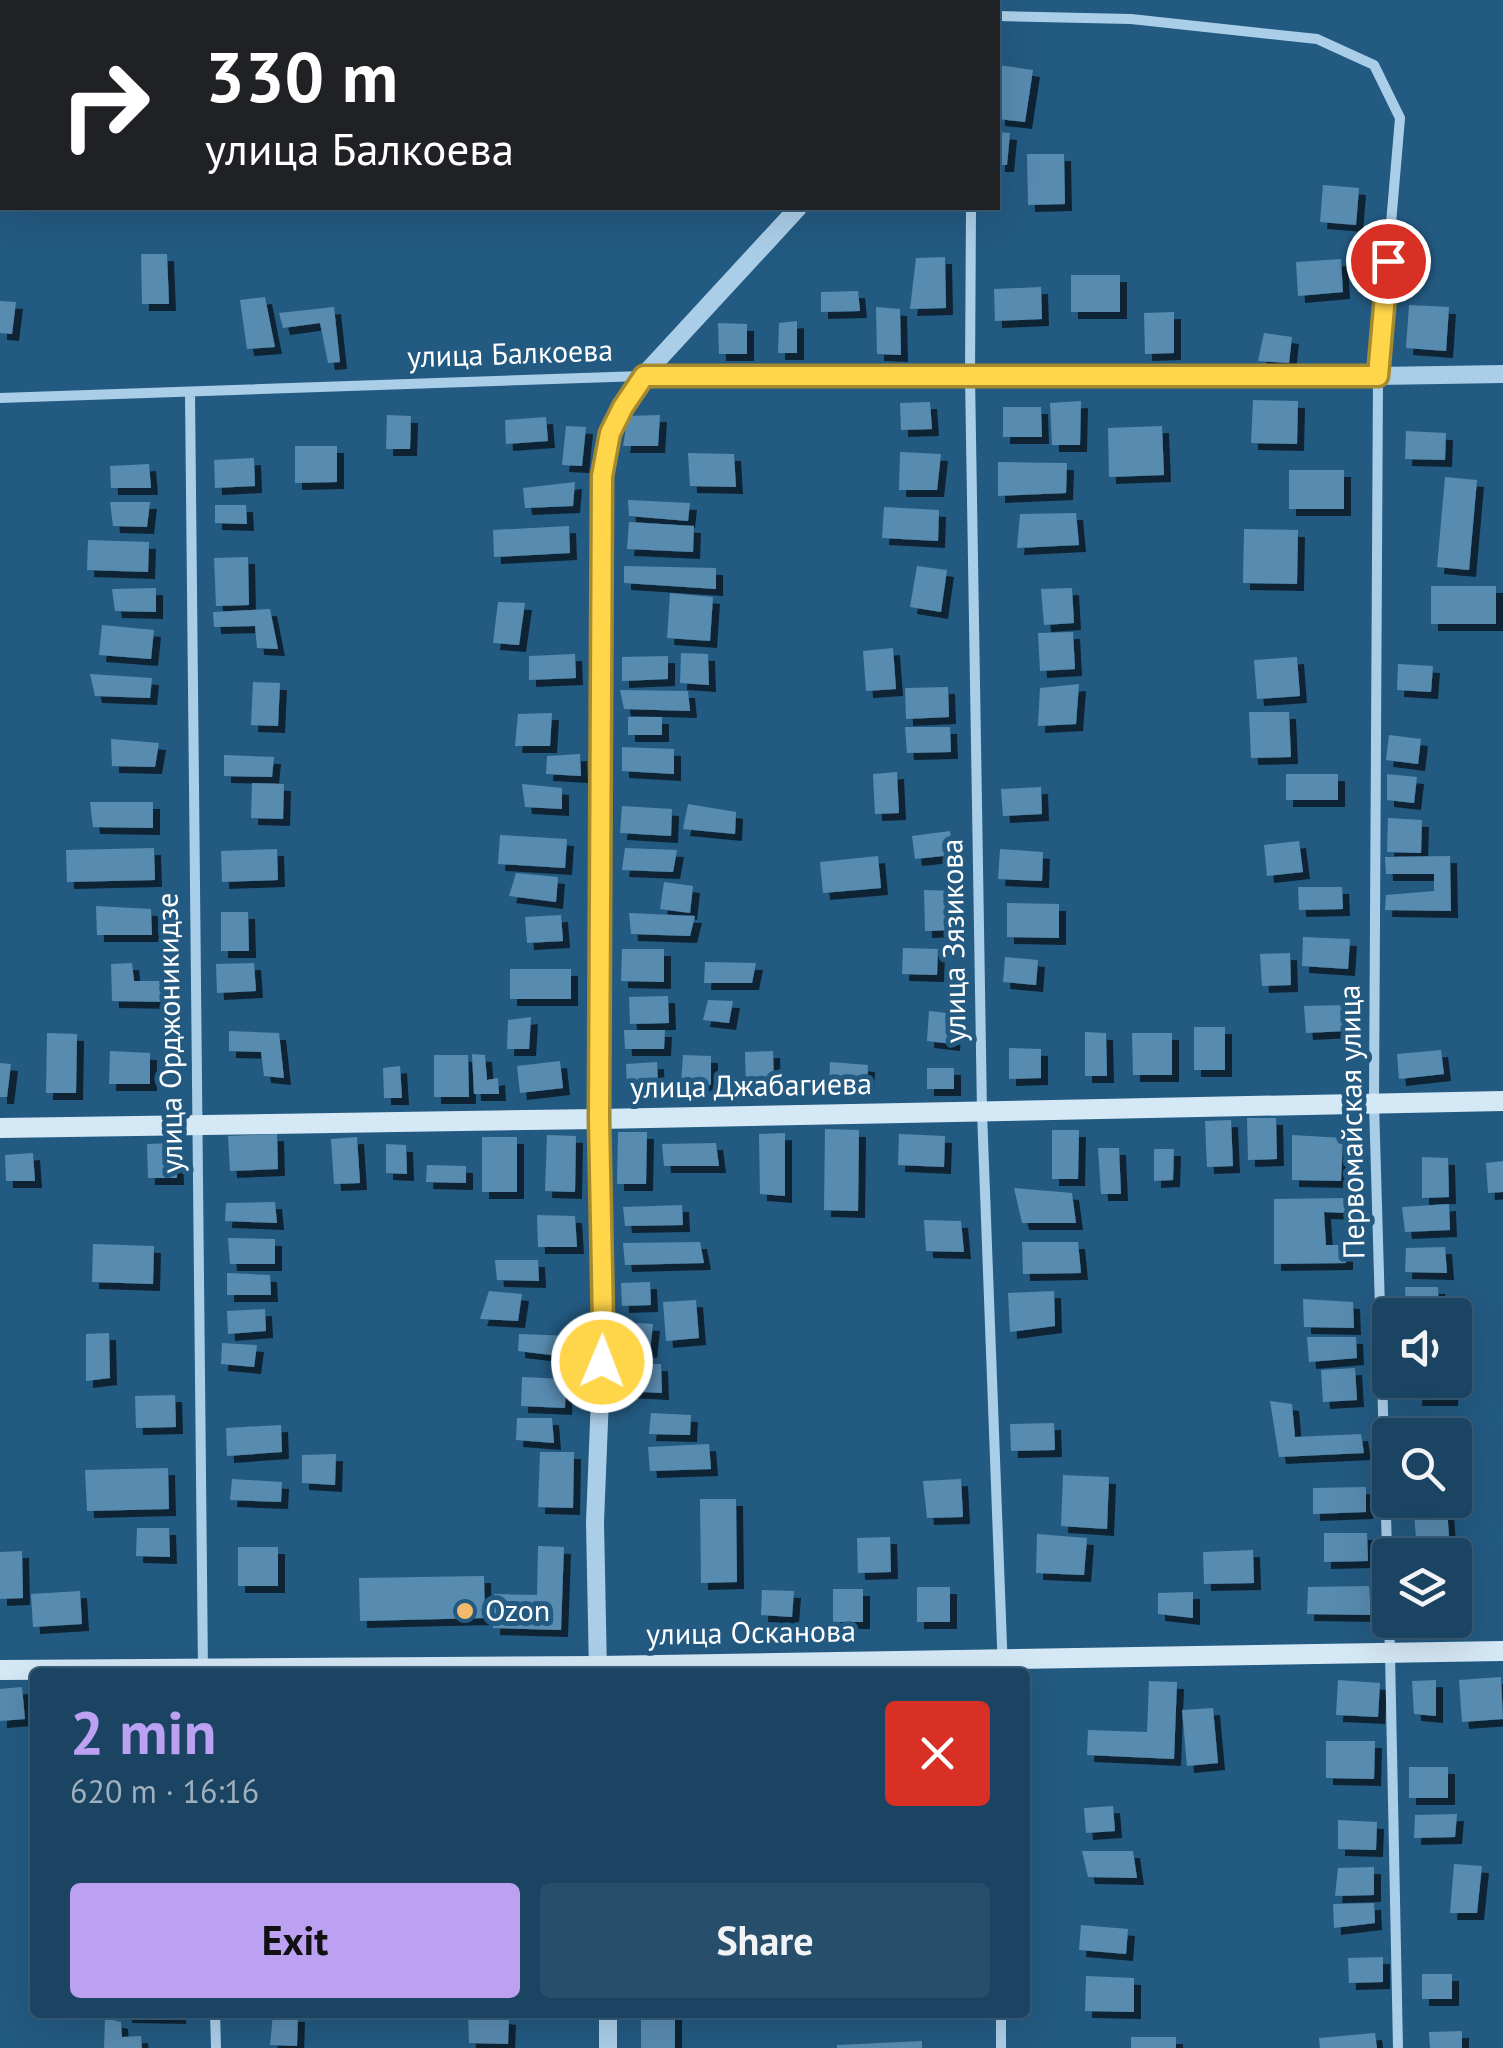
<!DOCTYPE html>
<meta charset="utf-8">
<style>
:root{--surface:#1a4462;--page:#274e6b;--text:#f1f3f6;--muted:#9fb0be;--line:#385c77;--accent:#bca0f2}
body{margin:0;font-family:"PT Sans",sans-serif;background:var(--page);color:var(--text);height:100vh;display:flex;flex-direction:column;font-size:38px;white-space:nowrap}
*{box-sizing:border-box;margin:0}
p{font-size:32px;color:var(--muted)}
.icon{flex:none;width:55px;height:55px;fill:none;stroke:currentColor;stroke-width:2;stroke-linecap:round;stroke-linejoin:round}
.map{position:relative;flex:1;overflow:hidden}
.side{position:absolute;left:30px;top:1668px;width:1000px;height:350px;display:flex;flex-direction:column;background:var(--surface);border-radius:10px;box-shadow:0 10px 40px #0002,0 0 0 2px var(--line)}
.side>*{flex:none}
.banner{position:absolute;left:0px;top:0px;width:1000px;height:210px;box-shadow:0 10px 40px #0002,0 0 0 2px var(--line);background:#202124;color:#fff;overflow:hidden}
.tools{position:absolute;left:1372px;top:1298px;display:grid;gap:20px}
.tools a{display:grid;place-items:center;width:100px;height:100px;border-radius:10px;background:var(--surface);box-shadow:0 10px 40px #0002,0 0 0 2px var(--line);font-size:50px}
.pin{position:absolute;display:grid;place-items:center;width:85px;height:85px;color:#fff;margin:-42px;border:5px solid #fff;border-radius:50%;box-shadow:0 2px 10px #0007}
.me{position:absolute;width:110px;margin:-55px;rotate:1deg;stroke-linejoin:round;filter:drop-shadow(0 0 8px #0008)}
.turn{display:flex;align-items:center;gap:35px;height:210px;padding:0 40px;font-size:45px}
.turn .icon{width:130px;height:130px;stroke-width:2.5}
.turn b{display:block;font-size:70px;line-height:85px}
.round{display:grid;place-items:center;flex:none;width:105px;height:105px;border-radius:10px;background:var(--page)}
.summary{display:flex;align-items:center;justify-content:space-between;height:170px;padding:0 40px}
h1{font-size:60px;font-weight:700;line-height:75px;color:var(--accent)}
.action{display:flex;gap:20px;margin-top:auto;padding:20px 40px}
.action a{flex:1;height:115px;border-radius:10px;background:var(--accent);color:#111;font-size:40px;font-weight:700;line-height:115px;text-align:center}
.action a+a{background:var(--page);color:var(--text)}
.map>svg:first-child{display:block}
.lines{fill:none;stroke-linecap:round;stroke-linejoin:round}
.river{stroke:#577e9a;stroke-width:35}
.building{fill:#588bb0;filter:url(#shadow)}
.minor{stroke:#abcee8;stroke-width:10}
.tertiary{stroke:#abcee8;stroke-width:18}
.secondary{stroke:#d5e8f6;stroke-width:20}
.route-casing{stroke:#a68a30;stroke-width:25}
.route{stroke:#ffd54a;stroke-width:18}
.poi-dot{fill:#f3ba6e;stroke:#235a82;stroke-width:4}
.labels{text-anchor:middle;stroke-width:10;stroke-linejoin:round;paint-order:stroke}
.street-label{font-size:30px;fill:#fff;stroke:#235a82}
.poi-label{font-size:30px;fill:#fff;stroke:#235a82;text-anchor:start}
</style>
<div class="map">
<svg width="1503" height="2048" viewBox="0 0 1503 2048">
<defs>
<filter id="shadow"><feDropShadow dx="7" dy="7" stdDeviation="0" flood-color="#0009"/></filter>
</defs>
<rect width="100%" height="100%" fill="#235a82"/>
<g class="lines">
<path class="river" d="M144,0L157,2
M287,2L293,0"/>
</g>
<path class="building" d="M998,65L1033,70L1025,122L998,119Z
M998,132L1010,133L1007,165H998Z
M1027,154H1064L1065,204L1028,205Z
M1323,185L1359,188L1356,225L1320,222Z
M141,254H167L169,304H142Z
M945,257L946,308L910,309L916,258Z
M1341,259L1343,292L1298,296L1296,262Z
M1071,275H1120V312H1071Z
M1041,287L1042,319L995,321L994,289Z
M858,291L860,311L821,312V292Z
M265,297L275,347L247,349L240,300Z
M0,301L16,302L12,334L0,333Z
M1409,305L1449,307L1446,351L1406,348Z
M334,307L340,362L328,363L320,323L283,328L279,313Z
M876,307L900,309L901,355L877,354Z
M1174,312V353L1145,354L1144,313Z
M797,321V353H778L779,323Z
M718,323L747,324V354H719Z
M1264,333L1292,337L1289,363L1258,361Z
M1253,400L1298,401L1297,444L1251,443Z
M1081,401L1080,445H1052L1050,403Z
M930,402L932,429L901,430L900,403Z
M1003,407H1041L1042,437H1003Z
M387,415L411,416L410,449H386Z
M660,415L658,446H623L628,416Z
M546,417L548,441L506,444L505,420Z
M566,426L586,427L582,466L562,465Z
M1162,426L1164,475L1109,477L1108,428Z
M1406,431L1446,433L1445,460L1405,459Z
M295,446H337V482L295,483Z
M900,452L941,454L937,490H899Z
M688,453L734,454L736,487L690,486Z
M254,458L255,486L215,488L214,460Z
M998,462L1067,463L1066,493L998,496Z
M149,464L151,488H111L110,466Z
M1289,470H1344V509H1289Z
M1445,477L1477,480L1469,570L1437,567Z
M575,482L573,506L525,508L523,488Z
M628,500L690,503L688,521L629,516Z
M110,502H150L147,527L113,526Z
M215,505H246L247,524L215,523Z
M884,507L939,510L938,541L882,538Z
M1076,513L1079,545L1017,548L1020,514Z
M629,522L694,526L693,552L627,549Z
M569,526L570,553L494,557L493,530Z
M1244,529L1298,530L1297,584L1243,583Z
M88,540L149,542L148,572L87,570Z
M248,557L249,605L216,606L214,558Z
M624,566L716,568V589L624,583Z
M917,566L947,570L941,612L910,607Z
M1431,586H1496V624H1431Z
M156,588V612L115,611L112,589Z
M1072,588L1074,623L1044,625L1041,589Z
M670,593L713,597L710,641L667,638Z
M498,602L525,603L519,645L493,643Z
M270,609L278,649L257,648L255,626L214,627L213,612Z
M102,625L154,630L151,659L99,655Z
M1073,632L1075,669L1040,671L1038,633Z
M893,648L896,689L866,691L863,651Z
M681,653L708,654L709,685L680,683Z
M575,654L576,678L529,680V656Z
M668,656V679L622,681V657Z
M1297,657L1300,696L1257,699L1254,660Z
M1398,664L1433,666L1431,692L1397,690Z
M90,674L152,678L150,698L95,696Z
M253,682L280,683L278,726L251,725Z
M1079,684L1076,724L1038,726L1040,688Z
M948,687L949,717L906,719L905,688Z
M620,690L688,691L690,711L624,709Z
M1249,712H1289L1291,757L1251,758Z
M552,713L550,746H515L518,714Z
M628,717H662V735H628Z
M905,727H950L951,752L907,753Z
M1389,735L1421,739L1418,764L1386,760Z
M111,739L159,743L155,767L112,766Z
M622,747L674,749V774L622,771Z
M580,754L581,776L546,774L547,756Z
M224,755L274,757L272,777L224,776Z
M897,772L899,813L875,814L873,774Z
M1286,774H1338V800H1286Z
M1387,774L1417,777L1414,803L1387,800Z
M252,783L284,784L283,819L251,818Z
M522,784L562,788V809L525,807Z
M1041,787L1042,814L1003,816L1001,789Z
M90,802H153V828L93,827Z
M688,804L736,812L735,834L683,829Z
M622,806L672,809L671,836L620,833Z
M1388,818L1422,820L1421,853L1387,852Z
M950,831L953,855L915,859L912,836Z
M500,835L567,839L565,868L498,864Z
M1299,841L1303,872L1267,876L1264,845Z
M154,848L155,880L67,882L66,850Z
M625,848L677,850L673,872L622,870Z
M277,849L278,880L222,882L221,851Z
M1000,849L1043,852L1042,881L998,879Z
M878,856L881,888L823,893L820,862Z
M1450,856L1451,911L1385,910L1386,895L1434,891V874H1386L1385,857Z
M516,873L558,877L556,902L509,896Z
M664,882L693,886L690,913L660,909Z
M1298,887H1342L1343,909L1299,910Z
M924,890L956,891V930L925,931Z
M1007,903L1059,904V938L1007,937Z
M96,906L151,909L152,935H97Z
M221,912H248L249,951H221Z
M629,913L695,916L690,936L631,934Z
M561,915L563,941L527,943L525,917Z
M1303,937L1350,939L1348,969L1302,966Z
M903,948L938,949L937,975L902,974Z
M622,949H664V982L621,981Z
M1290,953L1291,985L1262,986L1260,954Z
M1005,957L1038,960L1036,985L1003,982Z
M705,962L756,963L752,983H704Z
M132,963L134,981H164L166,1002L112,1001L111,964Z
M254,963L256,991L217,993L216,964Z
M510,969H571V999H510Z
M668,996L669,1023L630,1024L629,997Z
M708,1000L733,1001L729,1023L703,1020Z
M1345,1005L1346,1031L1306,1033L1304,1006Z
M929,1011L955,1014L953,1044L927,1041Z
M531,1017L529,1049H507L508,1020Z
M1194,1027H1225V1070H1194Z
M624,1030H665L664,1049H625Z
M229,1031L279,1033L284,1078L264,1076L261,1052L229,1051Z
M1085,1032L1106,1033L1107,1076H1085Z
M47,1033L77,1034L76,1093H46Z
M1132,1033H1172V1075H1133Z
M1009,1048L1041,1049V1078L1009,1079Z
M1441,1050L1444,1074L1399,1079L1397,1054Z
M110,1051L150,1053V1084H109Z
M773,1051L774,1089H746L745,1052Z
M472,1054L485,1055L487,1080L498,1078L499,1094H474Z
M434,1055H468L469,1097H434Z
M683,1055L711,1056V1085H681Z
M560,1061L563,1088L520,1093L517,1066Z
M657,1062L658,1084L627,1086L626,1064Z
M830,1062L868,1065L867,1089L829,1087Z
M0,1063L11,1064L7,1097H0Z
M400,1066L402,1098H384L383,1068Z
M927,1068H954V1089H927Z
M1247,1118H1276L1277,1159L1248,1160Z
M1231,1120L1233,1166L1207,1167L1205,1121Z
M825,1129L859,1130L858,1211L824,1210Z
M1052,1130H1079L1078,1179H1052Z
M618,1132H647L646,1184H617Z
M785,1133V1196L760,1194L759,1134Z
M277,1134L278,1169L230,1171L228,1136Z
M899,1134L945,1136L944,1167L898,1165Z
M547,1135L576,1136L575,1192L545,1191Z
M1292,1135L1343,1138L1341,1181L1292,1180Z
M357,1137L360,1183L334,1184L331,1139Z
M482,1137H517V1192H482Z
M176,1143L177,1178H148L147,1144Z
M716,1143L719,1166H664L662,1144Z
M386,1144L406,1145L407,1174L386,1173Z
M1098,1148H1119L1121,1194H1101Z
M1154,1149H1174L1173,1180L1154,1181Z
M33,1153L35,1181H6L5,1155Z
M1422,1157L1448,1158L1449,1197L1422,1198Z
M1503,1161V1192L1488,1193L1486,1163Z
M427,1165L466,1166V1183L426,1182Z
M1014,1188L1072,1193L1076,1223H1022Z
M1348,1198L1346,1213L1324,1212L1326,1245H1346V1263L1274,1264V1199Z
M275,1202L277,1223L225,1221L226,1203Z
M1449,1204L1450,1230L1405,1232L1402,1207Z
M682,1205L683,1225L625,1226L623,1207Z
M537,1215L575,1216L577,1247H538Z
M924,1220L961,1221L964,1252L926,1251Z
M228,1238L275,1239V1264H230Z
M700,1242L704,1263L625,1265L623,1243Z
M1022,1242H1078L1081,1273L1023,1274Z
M93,1244L154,1246L153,1284L92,1282Z
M1445,1247L1447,1273L1405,1272L1406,1248Z
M495,1260H538L539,1281L497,1280Z
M227,1273L270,1275L271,1295H227Z
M650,1282L651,1305L622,1306L621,1283Z
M1405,1287H1438L1439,1315H1406Z
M489,1291L522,1294L518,1321L480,1319Z
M1054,1291L1055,1326L1010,1332L1008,1293Z
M1303,1299L1353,1302L1354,1328L1304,1327Z
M696,1300L699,1338L666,1341L663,1302Z
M265,1309L266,1331L228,1334L227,1311Z
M621,1322L653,1324L650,1351L622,1349Z
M109,1333L110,1378L86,1381V1334Z
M519,1334L571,1336L567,1357L518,1351Z
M1307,1337H1356L1357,1358L1309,1362Z
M222,1343L257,1345L254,1367L221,1364Z
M621,1364H661L662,1393L622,1391Z
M1355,1368L1357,1400L1323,1402L1321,1370Z
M522,1377L566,1379L565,1408L521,1406Z
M1416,1380H1452L1451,1399H1415Z
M175,1395L176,1427L136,1428L135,1396Z
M1270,1401L1292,1404L1295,1437L1361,1434L1364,1453L1279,1457Z
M651,1413L691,1415L690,1435L649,1434Z
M517,1418H552L554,1443L516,1440Z
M1054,1423L1055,1450L1011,1451L1010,1424Z
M281,1425L282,1452L227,1456L226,1428Z
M709,1444L711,1469L650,1471L648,1447Z
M540,1452H574L573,1508L538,1507Z
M336,1454L335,1485L302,1483V1455Z
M168,1468L169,1509L87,1511L85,1470Z
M1063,1475L1109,1477L1107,1529L1061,1526Z
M232,1479L282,1482L281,1502L230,1500Z
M961,1479L963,1517L927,1518L923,1481Z
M1366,1487V1512L1313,1514V1488Z
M700,1499H736L737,1582L701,1583Z
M1447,1509L1449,1536L1416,1539L1414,1511Z
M137,1528H169L170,1557L136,1556Z
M1324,1533H1367L1368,1561L1324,1562Z
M1037,1534L1087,1538L1084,1575L1036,1573Z
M890,1537L891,1572L858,1573L857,1538Z
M538,1546L564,1547L561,1630L493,1628L494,1594L537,1595Z
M238,1547H278V1586H238Z
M1453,1548V1555H1419V1552Z
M1253,1550L1254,1583L1204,1584L1203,1552Z
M22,1551L23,1598L0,1599V1552Z
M484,1576L485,1618L360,1621L359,1578Z
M1369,1586L1371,1615L1307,1614L1308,1587Z
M917,1587H950V1622H917Z
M833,1589H863V1622H833Z
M762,1590L794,1591L792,1617L761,1615Z
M80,1591L82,1624L33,1627L31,1594Z
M1193,1592V1618L1158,1614V1593Z
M1501,1677L1503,1719L1462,1722L1459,1680Z
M1338,1680L1380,1683L1378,1717L1336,1715Z
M1436,1680V1716L1414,1714L1412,1681Z
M1149,1681L1177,1682L1174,1759L1087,1755L1088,1730L1147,1732Z
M22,1687L25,1719L0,1721V1689Z
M1213,1708L1218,1763L1187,1766L1182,1710Z
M1326,1741H1375L1374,1779L1326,1778Z
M1409,1767H1448V1798H1409Z
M1113,1806L1115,1831L1086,1833L1084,1808Z
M1457,1814L1455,1837L1414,1838L1415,1815Z
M1338,1820L1377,1822L1376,1850L1338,1849Z
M1082,1851H1133L1137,1878L1088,1877Z
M1454,1864L1482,1866L1477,1913H1450Z
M1374,1867V1895L1335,1896L1338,1868Z
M1374,1903L1375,1923L1334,1928L1333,1904Z
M1081,1925L1128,1929L1126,1954L1079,1950Z
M1383,1957V1982L1349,1983L1348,1958Z
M1422,1974H1452V1999H1422Z
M1086,1976L1134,1978V2012L1085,2011Z
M125,2012H179V2017L125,2016Z
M468,2012L509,2018L508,2044L469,2043Z
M641,2012H675V2048H641Z
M273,2014L298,2015L297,2046L270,2045Z
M105,2018L121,2022L122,2037L141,2036L142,2048H104Z
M1462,2031V2048H1430L1429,2032Z
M1375,2033L1377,2048H1320L1319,2038Z
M1131,2037H1176V2048H1131Z
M922,2041V2048H837V2045Z"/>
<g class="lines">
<path class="minor" d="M998,16L1131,19L1317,39L1374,65L1400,118L1378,376L1374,1103L1390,1653L1398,2048
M971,208L970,376L982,1112L1003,1672
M190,393L203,1672
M0,398L642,376
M215,2012L216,2048
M1001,2048V2012"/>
<path class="tertiary" d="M935,0V2
M643,376H1378L1503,374
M598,1672L595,1522L603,1322L599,1119L602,477L610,433L623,407L643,376L798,208
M608,2012V2048"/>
<path class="secondary" d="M0,1128L599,1119L1503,1101
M0,1670L598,1666L1503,1651"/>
</g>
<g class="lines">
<defs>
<path id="route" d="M602,1362L603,1322L599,1119L602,476L610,433L623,407L644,376H1378L1388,261"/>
</defs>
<use href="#route" class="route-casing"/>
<use href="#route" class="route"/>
</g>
<circle class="poi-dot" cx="465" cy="1611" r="10"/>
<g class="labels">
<g class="street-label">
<text transform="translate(510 354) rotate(-2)" y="10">улица Балкоева</text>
<text transform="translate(954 941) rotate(-91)" y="10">улица Зязикова</text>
<text transform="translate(170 1033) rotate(-91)" y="10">улица Орджоникидзе</text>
<text transform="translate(751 1086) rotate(-1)" y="10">улица Джабагиева</text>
<text transform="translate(1352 1122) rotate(-91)" y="10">Первомайская улица</text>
<text transform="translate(751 1633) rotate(-1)" y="10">улица Осканова</text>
</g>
<g class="poi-label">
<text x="485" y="1621">Ozon</text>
</g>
</g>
</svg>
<div class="tools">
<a><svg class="icon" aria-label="sound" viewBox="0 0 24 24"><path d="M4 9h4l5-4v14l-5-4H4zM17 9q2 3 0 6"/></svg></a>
<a><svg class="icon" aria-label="search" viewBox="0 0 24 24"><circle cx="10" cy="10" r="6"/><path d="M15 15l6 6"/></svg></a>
<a><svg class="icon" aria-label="layers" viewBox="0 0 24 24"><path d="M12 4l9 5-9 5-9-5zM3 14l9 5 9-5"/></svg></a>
</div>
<div class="pin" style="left:1388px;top:261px;background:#d93025"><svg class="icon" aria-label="arrive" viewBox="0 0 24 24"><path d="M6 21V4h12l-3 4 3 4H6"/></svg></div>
<svg class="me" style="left:602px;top:1362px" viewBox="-20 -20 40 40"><circle r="17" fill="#ffd54a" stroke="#fff" stroke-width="3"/><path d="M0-11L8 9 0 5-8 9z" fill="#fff"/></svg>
<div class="banner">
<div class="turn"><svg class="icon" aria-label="right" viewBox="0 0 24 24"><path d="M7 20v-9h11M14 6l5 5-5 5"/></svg><div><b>330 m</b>улица Балкоева</div></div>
</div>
<section class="side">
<div class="summary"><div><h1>2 min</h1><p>620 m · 16:16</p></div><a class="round" style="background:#d93025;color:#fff"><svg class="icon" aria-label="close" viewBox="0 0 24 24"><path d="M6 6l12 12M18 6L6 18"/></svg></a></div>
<div class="action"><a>Exit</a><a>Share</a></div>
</section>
</div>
